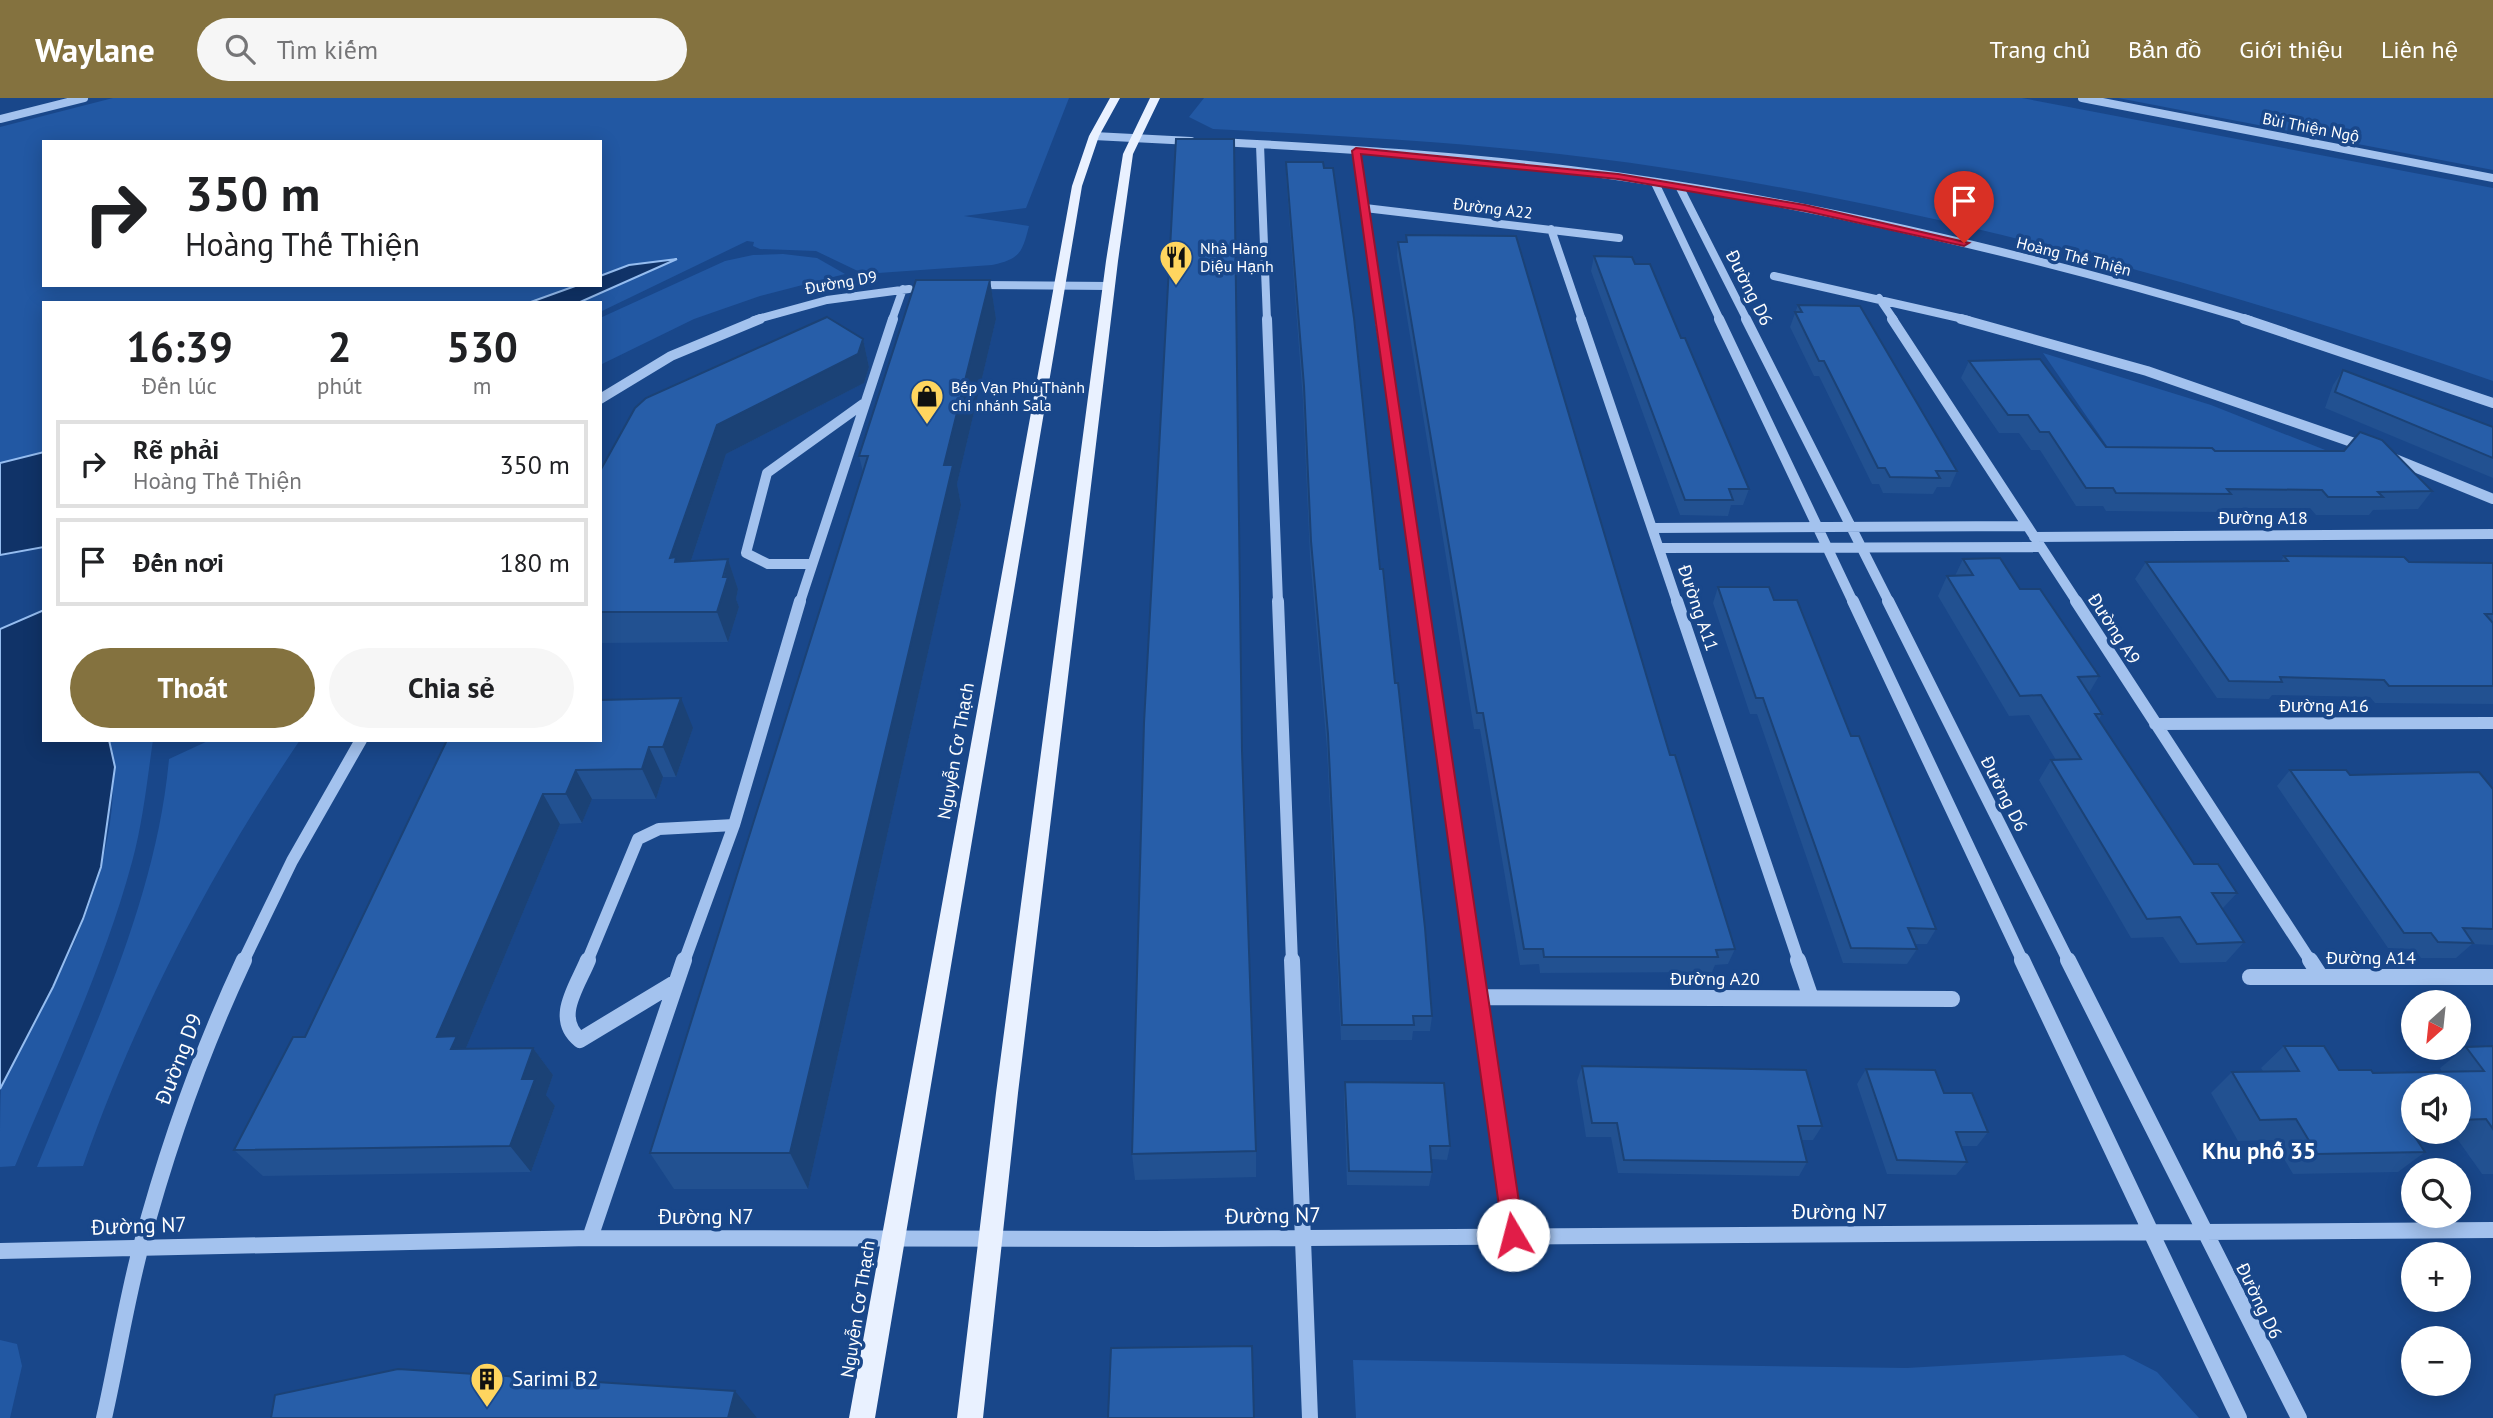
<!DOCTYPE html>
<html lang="vi">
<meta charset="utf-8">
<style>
:root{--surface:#fff;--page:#f6f6f6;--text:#202124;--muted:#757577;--line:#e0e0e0;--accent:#84723f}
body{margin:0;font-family:"PT Sans",sans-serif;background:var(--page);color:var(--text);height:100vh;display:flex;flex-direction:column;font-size:26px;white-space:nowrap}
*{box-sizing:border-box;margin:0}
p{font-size:23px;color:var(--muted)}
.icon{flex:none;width:38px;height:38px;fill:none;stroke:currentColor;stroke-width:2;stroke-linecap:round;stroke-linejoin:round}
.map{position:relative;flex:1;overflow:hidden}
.side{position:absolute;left:42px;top:203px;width:560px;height:441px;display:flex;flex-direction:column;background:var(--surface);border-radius:0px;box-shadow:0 4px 18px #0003}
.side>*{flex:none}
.top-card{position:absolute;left:42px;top:42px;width:560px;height:147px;border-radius:0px;box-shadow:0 4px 18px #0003;background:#fff;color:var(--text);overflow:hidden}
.needle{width:46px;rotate:207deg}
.controls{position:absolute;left:2401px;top:892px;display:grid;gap:14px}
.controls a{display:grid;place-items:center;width:70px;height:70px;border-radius:50%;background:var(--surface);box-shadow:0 4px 18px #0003;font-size:35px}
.pin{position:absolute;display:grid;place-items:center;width:60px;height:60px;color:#fff;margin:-72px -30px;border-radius:50% 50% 50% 0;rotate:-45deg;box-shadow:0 0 7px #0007}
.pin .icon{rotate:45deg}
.me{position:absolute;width:77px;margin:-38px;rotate:352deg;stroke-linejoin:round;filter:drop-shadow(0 0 5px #0008)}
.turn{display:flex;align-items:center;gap:24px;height:147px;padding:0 28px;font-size:32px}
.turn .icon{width:91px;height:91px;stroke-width:2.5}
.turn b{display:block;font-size:49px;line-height:60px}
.eta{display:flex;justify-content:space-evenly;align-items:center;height:119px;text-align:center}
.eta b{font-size:42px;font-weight:700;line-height:49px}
.cta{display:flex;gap:14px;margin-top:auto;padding:14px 28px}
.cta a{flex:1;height:80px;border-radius:42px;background:var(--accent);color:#fff;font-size:28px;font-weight:700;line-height:80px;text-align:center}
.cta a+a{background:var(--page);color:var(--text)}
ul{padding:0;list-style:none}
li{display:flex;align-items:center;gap:21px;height:88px;margin:0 14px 10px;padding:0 14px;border:4px solid var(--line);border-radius:0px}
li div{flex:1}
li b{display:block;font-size:26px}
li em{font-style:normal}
header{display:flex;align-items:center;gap:42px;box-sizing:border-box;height:98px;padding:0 35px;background:var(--accent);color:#fff}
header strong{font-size:33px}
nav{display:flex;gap:38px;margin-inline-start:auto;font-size:24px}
.search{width:490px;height:63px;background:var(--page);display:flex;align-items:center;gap:18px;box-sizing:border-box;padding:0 24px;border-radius:38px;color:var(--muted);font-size:26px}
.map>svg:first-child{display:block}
.green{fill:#2258a3}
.water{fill:#103368;stroke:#95bdf0;stroke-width:2}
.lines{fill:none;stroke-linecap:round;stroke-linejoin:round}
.minor-far3{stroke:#a3c2ee;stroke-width:8}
.minor-far2{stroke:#a3c2ee;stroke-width:10}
.minor-far1{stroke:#a3c2ee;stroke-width:12}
.minor{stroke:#a3c2ee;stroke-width:16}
.major{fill:#e9f1ff;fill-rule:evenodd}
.wall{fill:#225191;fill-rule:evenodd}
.shaded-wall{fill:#1b4276}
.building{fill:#275ea9;stroke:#1b4276;stroke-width:2}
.route{fill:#e11d48;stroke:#92132f;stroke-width:2}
.labels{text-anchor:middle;stroke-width:7;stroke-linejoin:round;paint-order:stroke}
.far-street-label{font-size:16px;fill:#fff;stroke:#19478a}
.far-poi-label{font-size:16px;fill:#fff;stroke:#19478a;text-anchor:start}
.street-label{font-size:18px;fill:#fff;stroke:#19478a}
.near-street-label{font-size:21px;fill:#fff;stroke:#19478a}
.near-poi-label{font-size:21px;fill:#fff;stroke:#19478a;text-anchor:start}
.near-neighbourhood-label{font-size:23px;font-weight:bold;fill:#fff;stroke:#19478a}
</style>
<header>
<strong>Waylane</strong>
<div class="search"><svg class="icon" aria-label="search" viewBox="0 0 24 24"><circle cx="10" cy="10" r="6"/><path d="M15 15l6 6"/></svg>Tìm kiếm</div>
<nav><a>Trang chủ</a><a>Bản đồ</a><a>Giới thiệu</a><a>Liên hệ</a></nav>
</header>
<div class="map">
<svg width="2493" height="1320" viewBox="0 0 2493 1320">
<rect width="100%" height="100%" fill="#19478a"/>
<path class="green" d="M113,0H1069L1026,110L964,118L1029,128C1022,155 1020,161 992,167L864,176L816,153L760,151L753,148L754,144L747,143L600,214V205H578L598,195L629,167L600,178V44H44V187H578L528,205H44V354L0,365V29Z
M1204,0H2022L2493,90V283C2224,190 1947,113 1665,70C1516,47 1364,39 1213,31L1189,19Z
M2118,0H2493V72Z
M783,156L817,160L845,176L760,198L694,221L600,267V220L725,163L753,157Z
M2043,255L2211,307L2363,367L2118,364Z
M109,642H153C147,683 143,724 132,764C104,868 56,968 15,1068L0,1069C0,1047 0,1008 1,988C11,956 35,924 51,893C88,824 126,721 109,642Z
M210,642H300C210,775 136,917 83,1068L37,1069C90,937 156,804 169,661Z
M0,1242L17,1246L22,1268L10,1320H0Z
M2124,1257L2157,1274L2199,1320H1356L1353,1262L1907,1270Z"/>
<path class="water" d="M677,161L578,205H528L578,187H600V178L629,167Z
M44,354V449L0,457V365Z
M44,512V642H109L115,669L101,769L83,821L53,889L0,991V531Z"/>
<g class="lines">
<path class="minor-far3" d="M2082,0L2493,80
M0,21L84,0
M1094,38L1191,43
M1220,44C1352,51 1484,59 1616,78C1830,108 2042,160 2250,222
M1260,47L1267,222
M1356,53L1381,222
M1655,85L1720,222
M1679,88L1747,222
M1365,110L1619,140
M1551,131L1582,222
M1774,178L1968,222
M976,187L1110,188
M1879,200L1894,222
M754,222L827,202L909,191
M892,222L903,191"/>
<path class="minor-far2" d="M1267,221L1278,504
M1380,221L1421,504
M1581,221L1677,504
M1719,221L1853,504
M1746,221L1889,504
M1892,221L2077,504
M1961,221L2147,273L2366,349
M2244,221L2493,305
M600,301L671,258L760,221
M2390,359L2493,401
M1653,430L2026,428
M2034,439L2493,436
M1659,450L2039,449
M811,466H768L746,455L767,375L863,306
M800,504L893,221"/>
<path class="minor-far1" d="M1278,503L1292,864
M1421,503L1473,864
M1677,503L1799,864
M1853,503L2023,864
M1888,503L2069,864
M2076,503L2311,864
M2155,626L2493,625
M243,864L292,763L361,642
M587,864L638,741L659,731L734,727
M684,864L734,727L800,503"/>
<path class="minor" d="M588,862C577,889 553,920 580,942L676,884
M1292,862L1310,1320
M1473,862L1513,1137
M1798,862L1811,900
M2022,862L2239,1320
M2068,862L2299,1320
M2310,862L2321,879
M2250,879H2493
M1479,899L1952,901
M590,1140L684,862
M0,1153L590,1140L1154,1141L2493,1132
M104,1320C117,1263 126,1204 141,1148C167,1050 201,954 244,862"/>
<path class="major" d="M1110,0H1120L1099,38L1082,88L875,1320H849L1072,88L1089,38Z
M1150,0H1160L1133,56L1118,163L1018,995L983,1320H957L996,995L1106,163L1123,56Z"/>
</g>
<path class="wall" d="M1286,64L1380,471L1395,585L1432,918L1430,933H1413L1412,942H1341L1327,651L1310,459L1303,303L1286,78Z
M1406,137L1670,657L1735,851L1728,866L1715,867L1712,874L1540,875L1539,866L1520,867L1480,631H1474L1397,158L1398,144H1406Z
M1594,158L1681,240L1749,391L1743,407H1731L1728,418L1680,417L1591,173Z
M990,182L996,221L957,386L961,407L808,1091H674L650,1055L863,374L859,358Z
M1798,207L1957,373L1950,389H1937L1933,396L1883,395L1879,386H1872L1819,278H1814L1790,229Z
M863,241L869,269L864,285L726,356L691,463L728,461L738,491L736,501L739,509L728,544L600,545V373Z
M1969,263L2106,349L2215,353L2432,393L2418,411L2373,412L2369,417H2316L2310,410H2222L2219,414L2106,413L2103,408H2076L2040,352H2031L2019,335H1999L1961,280Z
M2343,272L2493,329V380L2325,310L2333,287Z
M2284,458L2409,464L2493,465V606L2375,605L2370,599L2272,597L2269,601L2217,600L2135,481L2146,464L2281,463Z
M1963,461L2020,491L2099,578L2089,595L2102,616L2099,621L2194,766L2237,795L2222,811L2244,844L2226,864L2180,865L2163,839L2131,840L2039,682L2051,662H2056L2029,617L2009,618L1938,498L1947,478H1955Z
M1718,489L1774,502L1851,638L1936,831L1927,846H1915L1917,851L1907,866L1843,865L1757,616H1750L1713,505Z
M693,630L676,679H663L656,701H592L582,725L560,726L466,950H533L553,977L546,997L555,1008L531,1074L263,1078L234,1052L305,939L447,642Z
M1242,653L1256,1053V1079L1135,1082L1132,1056Z
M2290,672L2493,691V847L2472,846L2456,860H2421L2414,851L2388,850L2277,688Z
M2284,948L2339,972L2373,975L2442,974L2440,970L2466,949L2493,948V1076H2482L2458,1042L2418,1043L2425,1054L2398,1074L2293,1076L2273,1042L2238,1043L2211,995L2232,974L2263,973L2261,970ZM2413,989H2459V1034H2413Z
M1582,968L1822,1028L1813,1042H1802L1807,1064L1799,1078L1618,1075L1611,1039H1586L1577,983Z
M1866,971L1944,995L1988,1034L1977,1048H1961L1967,1064L1956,1077L1887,1076L1857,986Z
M1345,984L1450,1048L1447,1062L1431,1061L1432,1074L1429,1088L1347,1087L1344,998Z"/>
<path class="shaded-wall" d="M990,182L996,221L957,386L961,407L808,1091L790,1055L944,367Z
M863,241L869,269L864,285L726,356L685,481L670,460L717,327Z
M728,461L738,491L736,501L739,509L728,544L717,514Z
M681,600L693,630L676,679L663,649Z
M649,649L663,679L656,701L642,671Z
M576,672L592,701L582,725L566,696Z
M543,696L560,726L466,950L479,966L474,978L437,939Z
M533,950L553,977L546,997L555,1008L531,1074L510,1048L522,981Z
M735,1293L757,1320H728Z"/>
<path class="building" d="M1176,41H1234L1242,653L1256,1053L1132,1056L1144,625Z
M1286,64H1323L1324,70H1333L1354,220L1380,471H1383L1395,585H1398L1425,830L1432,918H1413L1414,927H1342L1328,636L1311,443L1304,288Z
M1406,137L1516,138L1670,657H1675L1735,851L1716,852L1718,859H1544L1543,851H1524L1483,615H1477L1398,144H1407Z
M1594,158L1632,159L1635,166H1650L1681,240H1685L1749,391H1729L1733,402H1685Z
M916,182H990L944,367H953L790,1055H650L868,358H859Z
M1798,207L1860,208L1957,373H1936L1940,380L1890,379L1885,370H1878L1824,263H1819L1795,214H1802Z
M827,219L863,241L858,256L717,327L670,460L676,459L675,464L728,461L723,479H728L717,514H600V373L635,310L646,300Z
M2040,261L2106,349L2212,350L2215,353H2344L2360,334L2382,342L2432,393L2378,394L2383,399H2328L2322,392L2227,391L2231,396L2116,395L2113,390H2086L2049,334H2040L2028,317H2008L1969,263Z
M2343,272L2493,329V360L2335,294Z
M2284,458L2404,459L2409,464L2493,465V516H2485L2493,525V588H2389L2384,582L2280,579L2282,584L2229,583L2146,464L2288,463Z
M2000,460L2020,491H2040L2099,578L2078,579L2102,616H2095L2194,766H2218L2237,795H2212L2244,844L2197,846L2180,819L2147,821L2051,662L2081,661L2041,597L2020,598L1947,478L1973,477L1963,461Z
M1718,489H1769L1774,502H1797L1851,638H1859L1936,831L1908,830L1917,851L1851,850L1763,600H1756Z
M681,600L663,649H649L642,671L576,672L566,696H543L437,939L457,938L451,951L533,950L522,981H535L510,1048L234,1052L293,939H305L447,642H600V602Z
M2290,672H2346L2350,677L2479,674L2493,691V831L2463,830L2473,845L2438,844L2431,835H2404Z
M2284,948H2324L2339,972H2371L2373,975L2484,973L2466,949L2493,948V1031L2486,1021L2459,1022V989H2413V1023L2405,1024L2425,1054L2317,1056L2296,1021L2260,1022L2232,974L2299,973Z
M1582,968L1806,972L1822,1028H1798L1807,1064L1624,1062L1617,1025H1592Z
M1866,971L1935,972L1944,995H1972L1988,1034H1956L1967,1064L1897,1062Z
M1345,984L1444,985L1450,1048H1430L1432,1074L1349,1073Z
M1252,1248L1254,1320H1108L1111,1250Z
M398,1271L735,1293L728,1320H271L275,1297Z"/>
<path class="route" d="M1356,50L1618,76L1805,107L1969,145L1964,148L1805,113L1618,81L1361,56L1524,1137L1521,1144L1513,1147L1506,1144L1503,1137L1352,53Z"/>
<defs>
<symbol id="restaurant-pin" viewBox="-11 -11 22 30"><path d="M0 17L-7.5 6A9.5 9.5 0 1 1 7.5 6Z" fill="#ffd55f" stroke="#19478a"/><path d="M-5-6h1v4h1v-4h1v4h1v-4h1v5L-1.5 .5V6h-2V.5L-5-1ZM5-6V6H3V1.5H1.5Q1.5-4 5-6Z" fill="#111"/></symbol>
<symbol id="shop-pin" viewBox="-11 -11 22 30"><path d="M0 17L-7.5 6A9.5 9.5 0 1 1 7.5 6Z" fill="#ffd55f" stroke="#19478a"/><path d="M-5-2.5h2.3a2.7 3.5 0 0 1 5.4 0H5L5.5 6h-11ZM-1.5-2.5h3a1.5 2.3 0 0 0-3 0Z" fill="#111"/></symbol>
<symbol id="building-pin" viewBox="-11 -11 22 30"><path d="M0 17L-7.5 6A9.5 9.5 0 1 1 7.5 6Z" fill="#ffd55f" stroke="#19478a"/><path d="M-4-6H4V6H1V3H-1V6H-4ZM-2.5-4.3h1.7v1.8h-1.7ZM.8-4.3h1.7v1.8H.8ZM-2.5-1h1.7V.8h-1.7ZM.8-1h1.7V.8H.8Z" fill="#111"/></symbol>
</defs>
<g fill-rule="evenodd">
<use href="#restaurant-pin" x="1157" y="140" width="38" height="52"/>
<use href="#shop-pin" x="908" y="279" width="38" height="52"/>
<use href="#building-pin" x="468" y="1262" width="38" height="52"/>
</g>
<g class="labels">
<g class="far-street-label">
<text transform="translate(2311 29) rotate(11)" y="6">Bùi Thiện Ngộ</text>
<text transform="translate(1493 110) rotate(7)" y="6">Đường A22</text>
<text transform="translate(2074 158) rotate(14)" y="6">Hoàng Thế Thiện</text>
<text transform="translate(841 184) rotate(-10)" y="6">Đường D9</text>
</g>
<g class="far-poi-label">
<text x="1200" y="156">Nhà Hàng<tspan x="1200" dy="18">Diệu Hạnh</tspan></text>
<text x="951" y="295">Bếp Vạn Phú Thành<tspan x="951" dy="18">chi nhánh Sala</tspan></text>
</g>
<g class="street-label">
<text transform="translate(1749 190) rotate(63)" y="6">Đường D6</text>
<text x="2263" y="426">Đường A18</text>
<text transform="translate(1698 510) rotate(71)" y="6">Đường A11</text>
<text transform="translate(2114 531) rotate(57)" y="6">Đường A9</text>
<text x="2324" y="614">Đường A16</text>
<text transform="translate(956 653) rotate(-80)" y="6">Nguyễn Cơ Thạch</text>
<text transform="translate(2004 696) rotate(63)" y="6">Đường D6</text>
<text x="2371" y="866">Đường A14</text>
<text x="1715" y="887">Đường A20</text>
<text transform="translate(2259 1203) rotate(64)" y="6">Đường D6</text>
<text transform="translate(858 1211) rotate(-81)" y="6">Nguyễn Cơ Thạch</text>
</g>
<g class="near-street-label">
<text transform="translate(179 961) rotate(-69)" y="7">Đường D9</text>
<text x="1840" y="1121">Đường N7</text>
<text transform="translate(1273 1118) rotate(-1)" y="7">Đường N7</text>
<text x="706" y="1126">Đường N7</text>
<text transform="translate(139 1128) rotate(-2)" y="7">Đường N7</text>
</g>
<g class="near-poi-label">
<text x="512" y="1288">Sarimi B2</text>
</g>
<g class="near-neighbourhood-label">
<text x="2259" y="1061">Khu phố 35</text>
</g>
</g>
</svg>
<div class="controls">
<a><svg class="needle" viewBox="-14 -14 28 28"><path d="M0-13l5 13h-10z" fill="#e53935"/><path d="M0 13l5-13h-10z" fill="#757577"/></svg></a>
<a><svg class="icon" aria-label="sound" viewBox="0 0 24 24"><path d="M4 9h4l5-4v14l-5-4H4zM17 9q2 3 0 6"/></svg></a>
<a><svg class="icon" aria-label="search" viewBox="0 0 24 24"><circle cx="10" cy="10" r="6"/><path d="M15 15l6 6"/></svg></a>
<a>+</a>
<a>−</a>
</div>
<div class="pin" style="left:1964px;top:145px;background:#d93025"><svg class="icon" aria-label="arrive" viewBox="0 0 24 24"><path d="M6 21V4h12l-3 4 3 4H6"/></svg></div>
<svg class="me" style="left:1513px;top:1137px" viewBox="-20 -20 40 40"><circle r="19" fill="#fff"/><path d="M0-13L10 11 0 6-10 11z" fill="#e11d48"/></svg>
<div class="top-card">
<div class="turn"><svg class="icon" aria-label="right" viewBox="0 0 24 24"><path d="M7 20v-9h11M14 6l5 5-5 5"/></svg><div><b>350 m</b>Hoàng Thế Thiện</div></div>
</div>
<section class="side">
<div class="eta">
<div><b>16:39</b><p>Đến lúc</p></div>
<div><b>2</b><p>phút</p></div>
<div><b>530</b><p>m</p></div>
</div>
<ul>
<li><svg class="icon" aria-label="right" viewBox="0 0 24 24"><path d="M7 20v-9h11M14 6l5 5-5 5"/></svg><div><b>Rẽ phải</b><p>Hoàng Thế Thiện</p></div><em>350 m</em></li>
<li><svg class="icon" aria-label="arrive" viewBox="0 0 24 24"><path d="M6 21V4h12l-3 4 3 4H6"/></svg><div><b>Đến nơi</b></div><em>180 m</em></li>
</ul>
<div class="cta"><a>Thoát</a><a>Chia sẻ</a></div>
</section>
</div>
